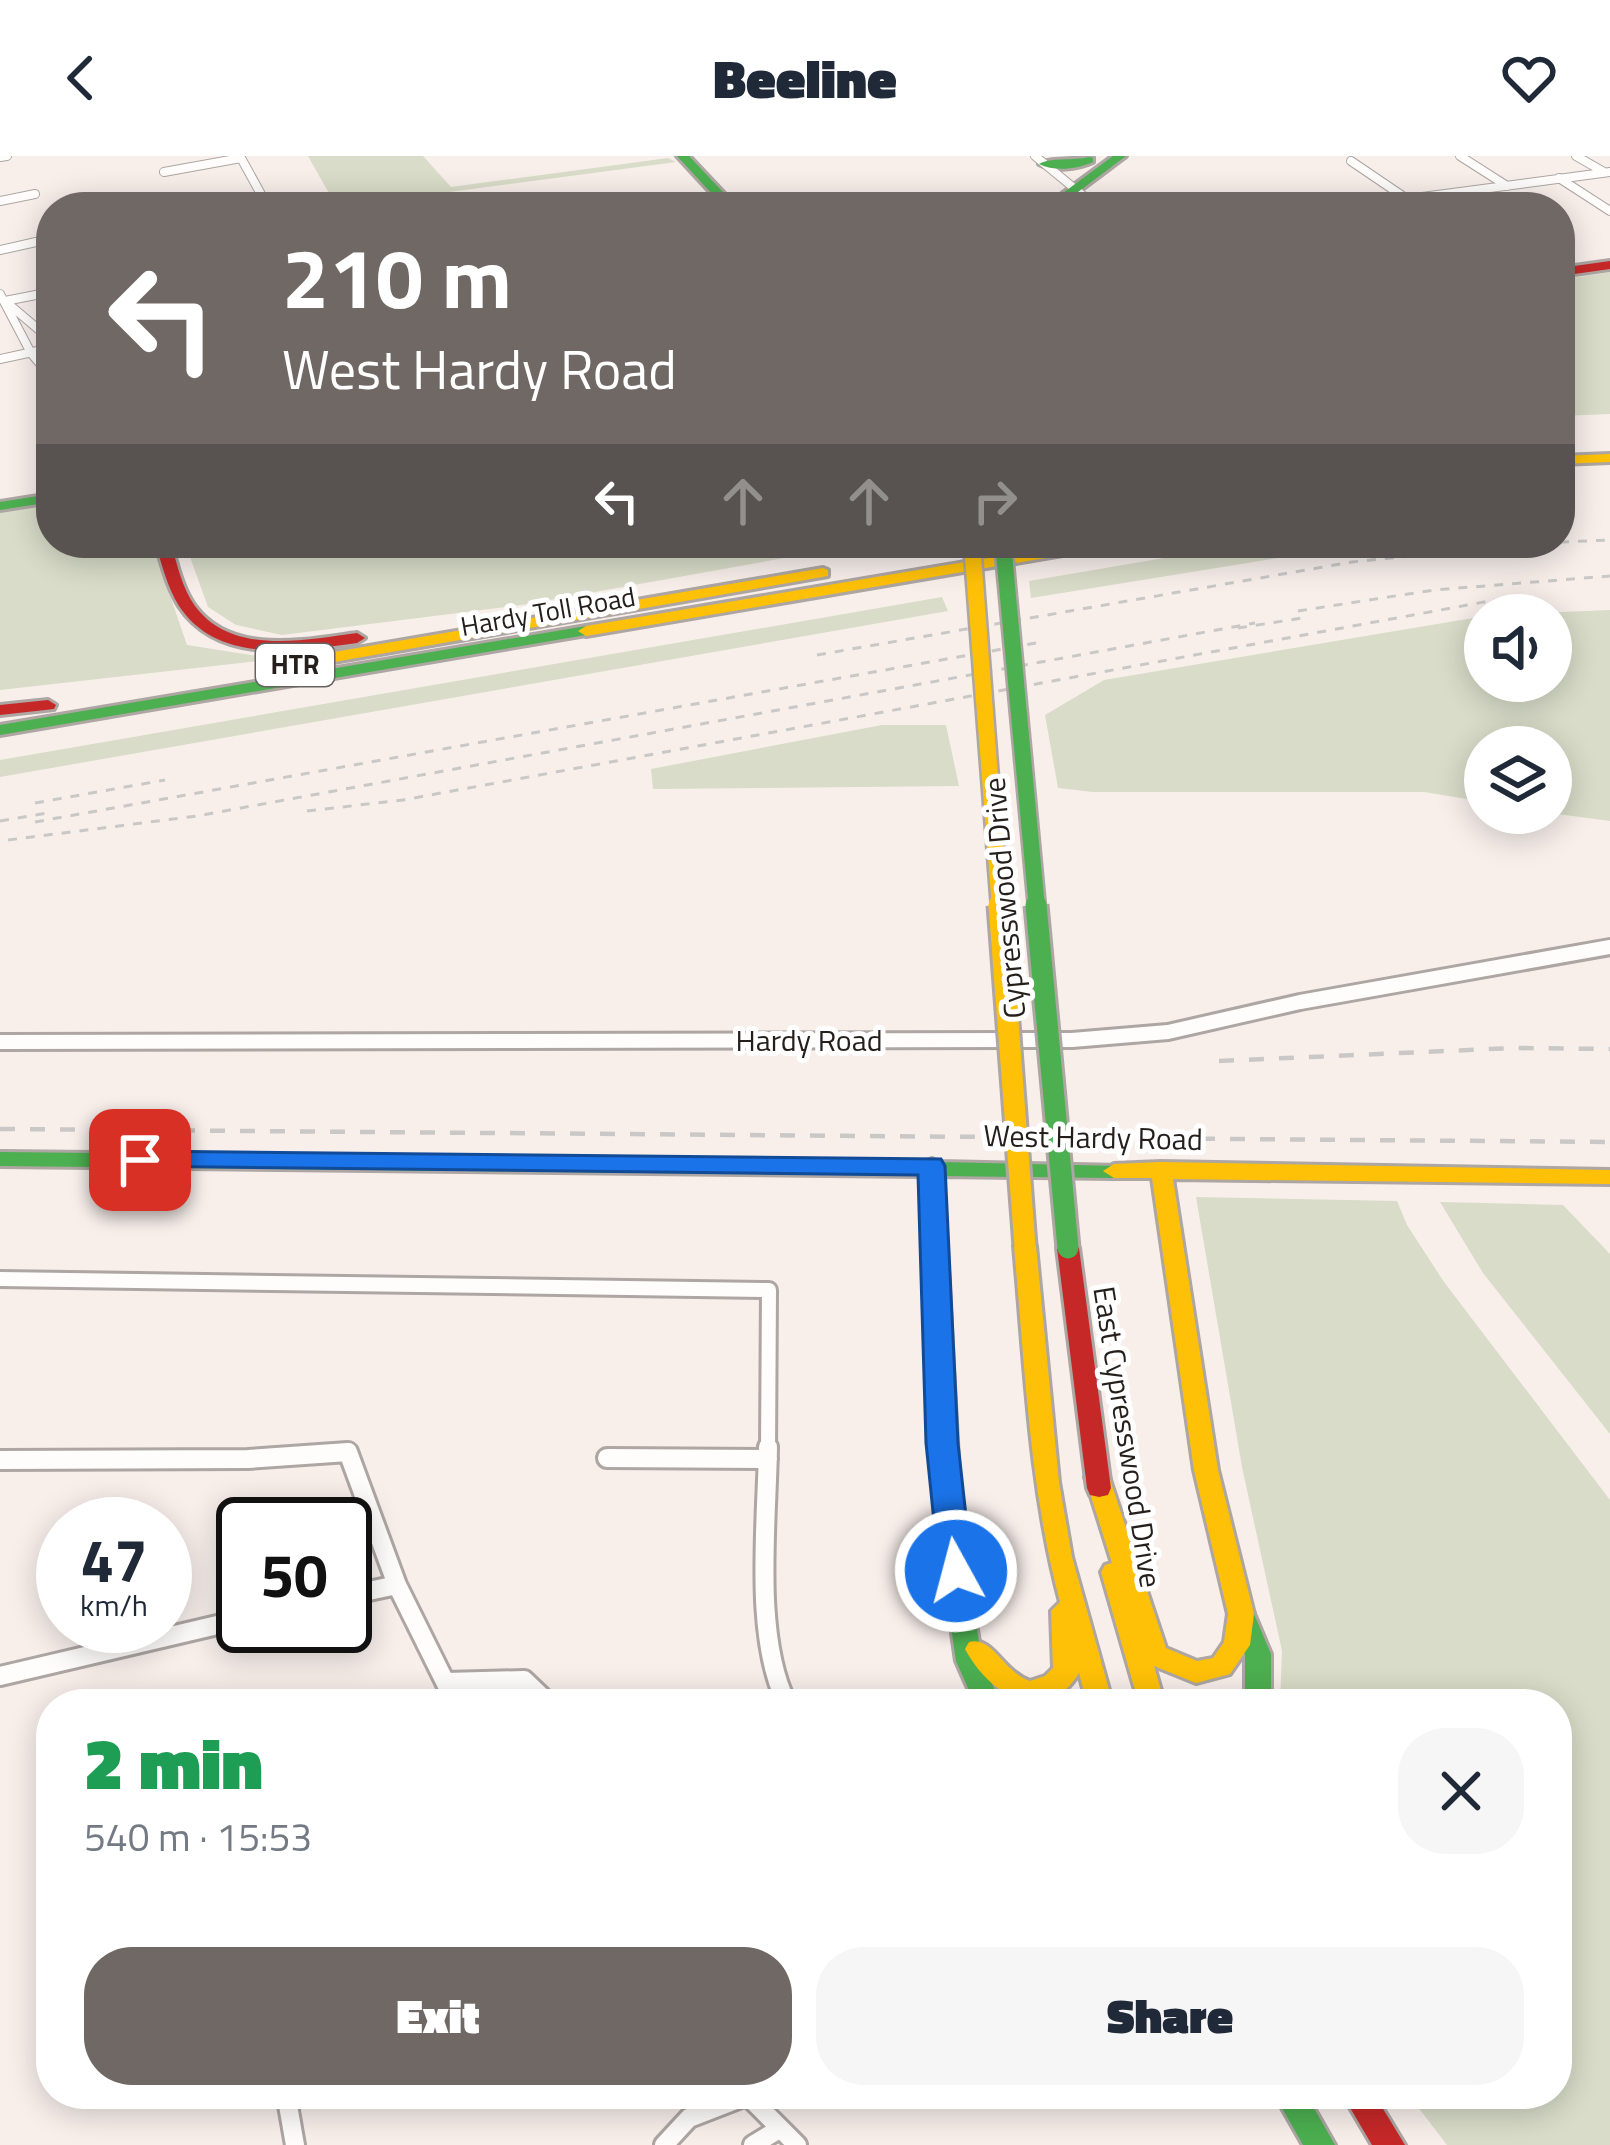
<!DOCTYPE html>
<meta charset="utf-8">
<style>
:root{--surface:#fff;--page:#f6f6f7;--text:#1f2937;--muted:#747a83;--accent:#6f6864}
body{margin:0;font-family:"Titillium Web",sans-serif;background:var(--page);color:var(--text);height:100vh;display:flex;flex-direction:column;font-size:45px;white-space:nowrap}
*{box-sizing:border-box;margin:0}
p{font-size:39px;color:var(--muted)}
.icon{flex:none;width:66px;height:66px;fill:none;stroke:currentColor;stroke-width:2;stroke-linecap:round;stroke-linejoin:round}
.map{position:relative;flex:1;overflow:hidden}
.drawer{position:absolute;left:36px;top:1533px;width:1536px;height:420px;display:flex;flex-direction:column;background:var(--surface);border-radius:48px;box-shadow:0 6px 30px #0003}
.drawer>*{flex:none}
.top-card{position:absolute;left:36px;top:36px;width:1539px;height:366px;border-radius:48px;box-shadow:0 6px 30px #0003;background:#6f6864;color:#fff;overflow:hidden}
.controls{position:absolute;left:1464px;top:438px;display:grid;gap:24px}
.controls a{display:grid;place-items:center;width:108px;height:108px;border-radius:50%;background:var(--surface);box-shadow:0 6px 30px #0003;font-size:60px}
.speed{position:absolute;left:36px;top:1341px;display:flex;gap:24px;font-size:60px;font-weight:700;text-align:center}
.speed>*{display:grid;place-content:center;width:156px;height:156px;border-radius:50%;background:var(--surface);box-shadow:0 6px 30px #0003;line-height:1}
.speed small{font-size:30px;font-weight:400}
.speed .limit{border:6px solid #111;border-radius:18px;background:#fff;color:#111}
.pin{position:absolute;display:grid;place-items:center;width:102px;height:102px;color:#fff;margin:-51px;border-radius:24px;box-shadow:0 6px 18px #0006}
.me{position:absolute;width:132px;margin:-66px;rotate:353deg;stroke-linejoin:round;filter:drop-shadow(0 0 9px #0008)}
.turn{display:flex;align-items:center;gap:42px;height:252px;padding:0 48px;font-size:54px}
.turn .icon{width:156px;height:156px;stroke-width:2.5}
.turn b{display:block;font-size:84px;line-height:102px}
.lanes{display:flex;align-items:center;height:114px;padding:0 48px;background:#0003;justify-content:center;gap:60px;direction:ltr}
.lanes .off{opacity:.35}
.round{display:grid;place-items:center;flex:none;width:126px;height:126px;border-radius:48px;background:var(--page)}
.summary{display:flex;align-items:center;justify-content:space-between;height:204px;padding:0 48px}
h1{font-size:72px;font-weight:800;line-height:90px;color:#1e9e55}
.button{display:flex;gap:24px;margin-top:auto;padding:24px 48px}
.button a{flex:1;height:138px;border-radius:48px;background:var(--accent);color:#fff;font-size:48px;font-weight:800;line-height:138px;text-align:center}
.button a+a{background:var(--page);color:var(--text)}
header{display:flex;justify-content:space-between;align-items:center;height:156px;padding:0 48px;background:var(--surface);font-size:54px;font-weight:800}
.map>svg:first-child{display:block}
.green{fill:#d8dcc8}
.building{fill:#d4cdc9;stroke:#94908d;stroke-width:3}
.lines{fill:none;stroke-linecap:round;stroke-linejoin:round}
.street-far2-casing{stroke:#ada6a3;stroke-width:10}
.street-far1-casing{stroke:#ada6a3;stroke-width:20}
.street-casing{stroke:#ada6a3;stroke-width:24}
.fast-casing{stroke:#ada6a3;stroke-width:6}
.slow-casing{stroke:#ada6a3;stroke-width:6}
.jam-casing{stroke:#ada6a3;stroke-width:6}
.street-far2{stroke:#fefdfc;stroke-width:8}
.street-far1{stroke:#fefdfc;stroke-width:14}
.street{stroke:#fefdfc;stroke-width:18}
.fast{fill:#4caf50;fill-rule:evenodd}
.slow{fill:#ffc107;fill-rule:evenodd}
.jam{fill:#c62828;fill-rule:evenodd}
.rail-far1{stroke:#cac8c6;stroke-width:3;stroke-dasharray:9 9;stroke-linecap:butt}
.rail{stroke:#cac8c6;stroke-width:4.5;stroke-dasharray:15 15;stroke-linecap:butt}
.fast-bridge-far1-casing{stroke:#ada6a3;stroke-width:21;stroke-linecap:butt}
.fast-bridge-casing{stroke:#ada6a3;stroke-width:27;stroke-linecap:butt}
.slow-bridge-far1-casing{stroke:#ada6a3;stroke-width:21;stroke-linecap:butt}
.slow-bridge-casing{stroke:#ada6a3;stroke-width:27;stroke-linecap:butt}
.fast-bridge-far1{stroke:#4caf50;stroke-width:16}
.fast-bridge{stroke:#4caf50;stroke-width:21}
.slow-bridge-far1{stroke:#ffc107;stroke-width:16}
.slow-bridge{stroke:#ffc107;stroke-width:21}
.route{fill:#1a73e8;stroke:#114b97;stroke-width:3}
.labels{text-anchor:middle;stroke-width:10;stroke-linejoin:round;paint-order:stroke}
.far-street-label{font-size:27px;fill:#251f1c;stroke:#fff}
.shield{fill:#fff;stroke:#666260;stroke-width:3}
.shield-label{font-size:27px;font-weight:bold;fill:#251f1c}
.street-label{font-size:30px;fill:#251f1c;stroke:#fff}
</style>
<header><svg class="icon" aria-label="back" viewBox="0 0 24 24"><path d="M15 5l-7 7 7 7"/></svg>Beeline<svg class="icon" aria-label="heart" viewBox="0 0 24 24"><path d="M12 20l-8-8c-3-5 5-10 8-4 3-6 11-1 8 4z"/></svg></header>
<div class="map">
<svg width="1610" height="1989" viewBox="0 0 1610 1989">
<rect width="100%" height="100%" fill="#f8efeb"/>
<path class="green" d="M308,0H423L451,31L668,2L676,6L441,37L435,40L437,51H423L413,38L335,48Z
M1610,116V258L1560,260V124Z
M51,348V387H152L187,489L277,503L0,534V355Z
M185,387H868L522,449L282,479L236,469L208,451Z
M1252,387H1371L1031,442L1029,425Z
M942,441L948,455L0,621V604Z
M1610,454V665L1550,657L1551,591H1485V646L1424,636H1093L1058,632L1045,559L1104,524L1485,460V525H1551V459H1491Z
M882,569H946L959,630L653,633L651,613Z
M1196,1041L1397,1045L1407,1069L1444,1126L1610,1344V1989H1447L1408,1938H1557V1548H1280L1282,1495L1242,1311Z
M1440,1046L1563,1049L1610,1098V1278L1483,1117Z"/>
<path class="building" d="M1248,43L1257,51H1206Z"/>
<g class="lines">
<defs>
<path id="street-far2" d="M240,0L268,51
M1035,0L1097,51
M1460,0L1507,30
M1576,0L1604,16
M0,1L7,0
M1351,5L1407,43L1610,16
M164,16L241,2
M1559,22L1610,55
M0,45L35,38
M226,51L265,44
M0,94L36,86
M0,138L31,197L51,221
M5,145L51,184
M5,145L51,136
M0,203L51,192"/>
<path id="street-far1" d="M0,886L1072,884L1168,876L1300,846L1610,791
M0,1123L769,1134L768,1294"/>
<path id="street" d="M768,1291C767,1367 753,1481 787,1548
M607,1302L768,1303
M0,1304L248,1303L348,1296L397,1429L456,1548
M345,1440L397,1429
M0,1520L243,1463
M446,1526L524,1524L545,1544L543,1548
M286,1938L295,1989
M746,1938L797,1989
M664,1989L689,1962L751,1938
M753,1989L779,1973"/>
<path id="fast" d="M677,0H689L737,51H724Z
M1113,0H1126L1058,51H1044Z
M1089,1L1093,2V6C1077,13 1055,16 1039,8C1052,1 1073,5 1089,1Z
M51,338V346L0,354V346Z
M586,470L594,475L592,478L0,579V569Z
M0,996L924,1006L932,1003L940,1006L1121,1010L1125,1015L1121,1020L1114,1022L943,1020L962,1380L982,1505L1001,1548H975L956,1505L938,1380L922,1020L0,1010Z
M1240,1443L1249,1446L1271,1498V1548H1245V1498L1227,1453L1231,1446Z
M1274,1938H1306L1335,1989H1303Z"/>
<path id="slow" d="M1058,47H1090L1096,51H1052Z
M1610,298V306L1560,308V300Z
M1077,387H1112L1104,392L586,480L578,475L586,470Z
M823,412L828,414V420L334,506L326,501L334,496Z
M1161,1006L1610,1014V1028L1173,1023L1218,1314L1254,1458L1250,1489L1230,1518L1196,1527L1154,1510L1165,1548H1139L1101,1416L1105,1409L1112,1407L1085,1321L1088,1315L1097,1312L1106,1315L1109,1321L1166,1492L1197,1505L1213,1502L1224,1486L1228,1458L1194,1314L1152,1022H1114L1103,1015L1114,1008Z
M1025,1082L1036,1090L1059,1326L1072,1401L1113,1548H1087L1079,1517C1044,1574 989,1538 965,1493L969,1486C993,1480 1002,1515 1030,1525L1045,1520L1053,1512L1051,1455L1060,1446C1029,1330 1025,1209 1014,1090Z"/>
<path id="jam" d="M1610,105V113L1560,120V112Z
M155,387H171C177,408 182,432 195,450C232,500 304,484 357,477L365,482L357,487C297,495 218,509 179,450C167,431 162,408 155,387Z
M48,544L56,549L54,553L0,559V549Z
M1068,1084L1079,1092L1111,1332L1108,1339L1099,1341L1090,1339L1087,1332L1057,1092Z
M1342,1938H1374L1405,1989H1372Z"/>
</defs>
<use href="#street-far2" class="street-far2-casing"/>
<use href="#street-far1" class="street-far1-casing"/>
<use href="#street" class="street-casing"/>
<use href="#fast" class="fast-casing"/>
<use href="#slow" class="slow-casing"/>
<use href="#jam" class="jam-casing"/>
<use href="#street-far2" class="street-far2"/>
<use href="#street-far1" class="street-far1"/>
<use href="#street" class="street"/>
<use href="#fast" class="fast"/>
<use href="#slow" class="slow"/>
<use href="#jam" class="jam"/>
<path class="rail-far1" d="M1560,386L1610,384
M1298,455L1434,434L1610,420
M1238,472L1309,461
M817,499L1352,406L1535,387
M35,647L165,624
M307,655L403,644L1495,444
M0,665L53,656
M35,666L1036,487
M8,684L197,660L1255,467"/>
<path class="rail" d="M1219,905L1514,892L1610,893
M0,973L1610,986"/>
<defs>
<path id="fast-bridge-far1" d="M1003,387L1037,752"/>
<path id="fast-bridge" d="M1036,749L1068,1092"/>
<path id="slow-bridge-far1" d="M972,387L1000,752"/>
<path id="slow-bridge" d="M999,749L1025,1090"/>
</defs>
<use href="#fast-bridge-far1" class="fast-bridge-far1-casing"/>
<use href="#fast-bridge" class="fast-bridge-casing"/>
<use href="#slow-bridge-far1" class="slow-bridge-far1-casing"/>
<use href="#slow-bridge" class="slow-bridge-casing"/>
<use href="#fast-bridge-far1" class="fast-bridge-far1"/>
<use href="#fast-bridge" class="fast-bridge"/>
<use href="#slow-bridge-far1" class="slow-bridge-far1"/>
<use href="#slow-bridge" class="slow-bridge"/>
</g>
<path class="route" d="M140,995L941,1003L945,1010L958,1287L972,1415L967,1424L956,1428L944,1424L939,1415L926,1287L918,1019L130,1010L126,1004L130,998Z"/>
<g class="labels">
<g class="far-street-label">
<text transform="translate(548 456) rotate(-10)" y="9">Hardy Toll Road</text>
</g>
<rect class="shield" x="256" y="488" width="78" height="42" rx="9"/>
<g class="shield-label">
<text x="295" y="518">HTR</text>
</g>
<g class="street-label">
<text transform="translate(1005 742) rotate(-95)" y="10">Cypresswood Drive</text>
<text x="809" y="895">Hardy Road</text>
<text transform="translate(1093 982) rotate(1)" y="10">West Hardy Road</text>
<text transform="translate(1127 1281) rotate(81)" y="10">East Cypresswood Drive</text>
</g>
</g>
</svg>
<div class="controls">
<a><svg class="icon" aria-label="sound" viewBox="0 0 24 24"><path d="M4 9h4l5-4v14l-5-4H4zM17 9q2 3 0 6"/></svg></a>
<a><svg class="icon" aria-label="layers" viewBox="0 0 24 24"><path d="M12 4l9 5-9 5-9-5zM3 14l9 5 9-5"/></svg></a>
</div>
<div class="speed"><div>47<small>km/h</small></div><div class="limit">50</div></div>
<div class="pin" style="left:140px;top:1004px;background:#d93025"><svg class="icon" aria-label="arrive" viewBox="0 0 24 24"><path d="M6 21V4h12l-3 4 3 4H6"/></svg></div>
<svg class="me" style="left:956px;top:1415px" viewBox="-20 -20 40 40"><circle r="17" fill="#1a73e8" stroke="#fff" stroke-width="3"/><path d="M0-11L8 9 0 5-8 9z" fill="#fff"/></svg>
<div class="top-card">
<div class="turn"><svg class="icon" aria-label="left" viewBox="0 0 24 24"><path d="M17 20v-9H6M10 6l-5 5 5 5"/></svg><div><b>210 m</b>West Hardy Road</div></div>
<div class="lanes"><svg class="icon" aria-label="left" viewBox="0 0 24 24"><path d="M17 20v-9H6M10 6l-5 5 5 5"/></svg><svg class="icon off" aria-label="ahead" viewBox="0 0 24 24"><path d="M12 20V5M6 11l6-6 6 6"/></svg><svg class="icon off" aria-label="ahead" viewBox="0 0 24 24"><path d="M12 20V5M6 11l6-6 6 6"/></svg><svg class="icon off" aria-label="right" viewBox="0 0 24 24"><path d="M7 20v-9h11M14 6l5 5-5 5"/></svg></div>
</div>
<section class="drawer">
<div class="summary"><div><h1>2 min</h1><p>540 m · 15:53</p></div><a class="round"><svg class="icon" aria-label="close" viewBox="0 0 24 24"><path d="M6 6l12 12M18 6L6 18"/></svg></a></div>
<div class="button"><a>Exit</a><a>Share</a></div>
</section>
</div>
